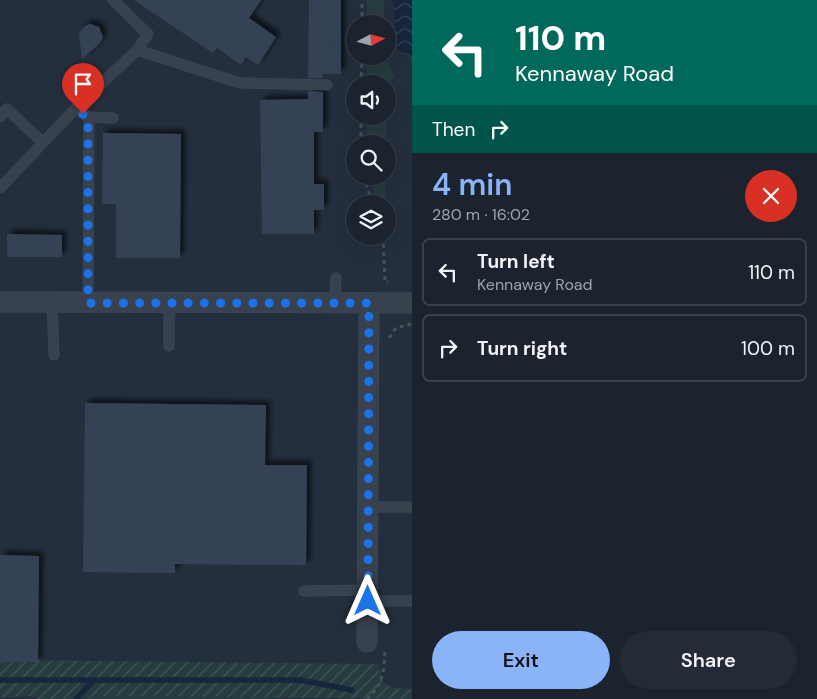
<!DOCTYPE html>
<meta charset="utf-8">
<style>
:root{--surface:#1b232e;--page:#242b36;--text:#f1f3f6;--muted:#a0a4aa;--line:#39404a;--accent:#8ab4f8}
body{margin:0;font-family:"DM Sans",sans-serif;background:var(--page);color:var(--text);height:100vh;display:flex;flex-direction:column;font-size:19px;white-space:nowrap}
*{box-sizing:border-box;margin:0}
p{font-size:16px;color:var(--muted)}
.icon{flex:none;width:28px;height:28px;fill:none;stroke:currentColor;stroke-width:2;stroke-linecap:round;stroke-linejoin:round}
.map{position:relative;flex:1;overflow:hidden}
.drawer{display:flex;flex-direction:column;background:var(--surface);width:405px}
.drawer>*{flex:none}
.hud{background:#00695c;color:#fff;overflow:hidden}
.needle{width:32px;rotate:83deg}
.fabs{position:absolute;left:346px;top:15px;display:grid;gap:10px}
.fabs a{display:grid;place-items:center;width:50px;height:50px;border-radius:50%;background:var(--surface);box-shadow:0 5px 20px #0002,0 0 0 1px var(--line);font-size:25px}
.pin{position:absolute;display:grid;place-items:center;width:42px;height:42px;color:#fff;margin:-51px -21px;border-radius:50% 50% 50% 0;rotate:-45deg;box-shadow:0 0 5px #0007}
.pin .icon{rotate:45deg}
.me{position:absolute;width:55px;margin:-28px;rotate:0deg;stroke-linejoin:round;filter:drop-shadow(0 0 4px #0008)}
.turn{display:flex;align-items:center;gap:18px;height:105px;padding:0 20px;font-size:22px}
.turn .icon{width:65px;height:65px;stroke-width:2.5}
.turn b{display:block;font-size:35px;line-height:42px}
.then{display:flex;align-items:center;height:48px;padding:0 20px;background:#0003;gap:10px;font-size:19px}
.round{display:grid;place-items:center;flex:none;width:52px;height:52px;border-radius:26px;background:var(--page)}
.headline{display:flex;align-items:center;justify-content:space-between;height:85px;padding:0 20px}
h1{font-size:30px;font-weight:600;line-height:38px;color:var(--accent)}
.cta{display:flex;gap:10px;margin-top:auto;padding:10px 20px}
.cta a{flex:1;height:58px;border-radius:30px;background:var(--accent);color:#111;font-size:20px;font-weight:600;line-height:58px;text-align:center}
.cta a+a{background:var(--page);color:var(--text)}
ul{padding:0;list-style:none}
li{display:flex;align-items:center;gap:15px;height:68px;margin:0 10px 8px;padding:0 10px;border:2px solid var(--line);border-radius:8px}
li div{flex:1}
li b{display:block;font-size:19px}
li em{font-style:normal}
main{display:flex;flex:1;min-height:0}
.map>svg:first-child{display:block}
.green{fill:#263c3f}
.garden{fill:url(#garden-furrows)}
.water{fill:url(#water-waves)}
.lines{fill:none;stroke-linecap:round;stroke-linejoin:round}
.stream{stroke:#17263c;stroke-width:5.5}
.building{fill:#364354;filter:url(#shadow)}
.service-casing{stroke:#414a57;stroke-width:11}
.minor-casing{stroke:#414a57;stroke-width:21}
.path{stroke:#3f5557;stroke-width:3;stroke-dasharray:4 4;stroke-linecap:butt}
.service{stroke:#38414e;stroke-width:10}
.minor{stroke:#38414e;stroke-width:20}
.route{stroke:#1a73e8;stroke-width:9;stroke-dasharray:0 16.2}
</style>
<main>
<div class="map">
<svg width="412" height="699" viewBox="0 0 412 699">
<defs>
<pattern id="garden-furrows" width="10" height="10" patternUnits="userSpaceOnUse" patternTransform="scale(1.25)"><rect width="10" height="10" fill="#263c3f"/><path d="M-1 1l2-2M0 10L10 0M9 11l2-2" fill="none" stroke="#435659"/></pattern>
<pattern id="water-waves" width="16" height="10" patternUnits="userSpaceOnUse" patternTransform="scale(1.25)"><rect width="16" height="10" fill="#17263c"/><path d="M0 5q4-4 8 0t8 0" fill="none" stroke="#364457"/></pattern>
<filter id="shadow"><feDropShadow dx="4.5" dy="-4.5" stdDeviation="2.5" flood-color="#0009"/></filter>
</defs>
<rect width="100%" height="100%" fill="#242f3e"/>
<path class="green" d="M367,0H384V24H367Z
M367,56H386L394,77L388,84H367Z
M367,116H386V144H367Z
M369,176H385V204H378Z
M94,696L275,698L286,699H86Z"/>
<path class="garden" d="M0,660L378,664L383,682L393,688L412,689V699L94,696L86,699H38L28,696L0,698Z"/>
<path class="water" d="M393,0H412V59L396,48Z"/>
<g class="lines">
<path class="stream" d="M0,680H300L352,690
M76,699L93,681"/>
</g>
<path class="building" d="M134,0H261L249,18L276,37L258,65L246,57L241,65L217,48L213,53Z
M309,0H341V74H323V78H308Z
M90,24L99,27L103,37L100,43L82,59L79,33L85,26Z
M308,91L323,92V132H314V184H324V210H314V234H262L260,100L308,99Z
M103,133L181,134L180,258H116V204H102Z
M7,234L62,235V257H7Z
M85,403L266,405L265,465H307L306,565L175,564V573L83,572Z
M0,555L39,556L38,662H0Z"/>
<g class="lines">
<defs>
<path id="service" d="M137,50L240,83L327,85
M75,109L89,117L113,118
M0,117L7,109L43,143
M0,188L75,109L137,50L148,34L113,0
M52,302L54,355
M88,303L89,117
M169,303V346
M335,303L336,278
M368,507H412
M304,591L368,590
M367,601H412"/>
<path id="minor" d="M0,302L412,303
M367,642L369,303"/>
</defs>
<use href="#service" class="service-casing"/>
<use href="#minor" class="minor-casing"/>
<path class="path" d="M362,24V0
M361,84L362,56
M361,144V116
M363,176L373,204
M383,236L385,282H388
M389,338L396,328L411,324
M367,699C384,684 384,669 385,649"/>
<use href="#service" class="service"/>
<use href="#minor" class="minor"/>
</g>
<g class="lines">
<path class="route" d="M83,114L88,118V303H369L368,601"/>
</g>
</svg>
<div class="fabs">
<a><svg class="needle" viewBox="-14 -14 28 28"><path d="M0-13l5 13h-10z" fill="#e53935"/><path d="M0 13l5-13h-10z" fill="#a0a4aa"/></svg></a>
<a><svg class="icon" aria-label="sound" viewBox="0 0 24 24"><path d="M4 9h4l5-4v14l-5-4H4zM17 9q2 3 0 6"/></svg></a>
<a><svg class="icon" aria-label="search" viewBox="0 0 24 24"><circle cx="10" cy="10" r="6"/><path d="M15 15l6 6"/></svg></a>
<a><svg class="icon" aria-label="layers" viewBox="0 0 24 24"><path d="M12 4l9 5-9 5-9-5zM3 14l9 5 9-5"/></svg></a>
</div>
<div class="pin" style="left:83px;top:114px;background:#d93025"><svg class="icon" aria-label="arrive" viewBox="0 0 24 24"><path d="M6 21V4h12l-3 4 3 4H6"/></svg></div>
<svg class="me" style="left:368px;top:601px" viewBox="-20 -20 40 40"><path d="M0-17L14 15 0 8-14 15z" fill="#1a73e8" stroke="#fff" stroke-width="4"/></svg>
</div>
<section class="drawer">
<div class="hud">
<div class="turn"><svg class="icon" aria-label="left" viewBox="0 0 24 24"><path d="M17 20v-9H6M10 6l-5 5 5 5"/></svg><div><b>110 m</b>Kennaway Road</div></div>
<div class="then">Then<svg class="icon" aria-label="right" viewBox="0 0 24 24"><path d="M7 20v-9h11M14 6l5 5-5 5"/></svg></div>
</div>
<div class="headline"><div><h1>4 min</h1><p>280 m · 16:02</p></div><a class="round" style="background:#d93025;color:#fff"><svg class="icon" aria-label="close" viewBox="0 0 24 24"><path d="M6 6l12 12M18 6L6 18"/></svg></a></div>
<ul>
<li><svg class="icon" aria-label="left" viewBox="0 0 24 24"><path d="M17 20v-9H6M10 6l-5 5 5 5"/></svg><div><b>Turn left</b><p>Kennaway Road</p></div><em>110 m</em></li>
<li><svg class="icon" aria-label="right" viewBox="0 0 24 24"><path d="M7 20v-9h11M14 6l5 5-5 5"/></svg><div><b>Turn right</b></div><em>100 m</em></li>
</ul>
<div class="cta"><a>Exit</a><a>Share</a></div>
</section>
</main>
